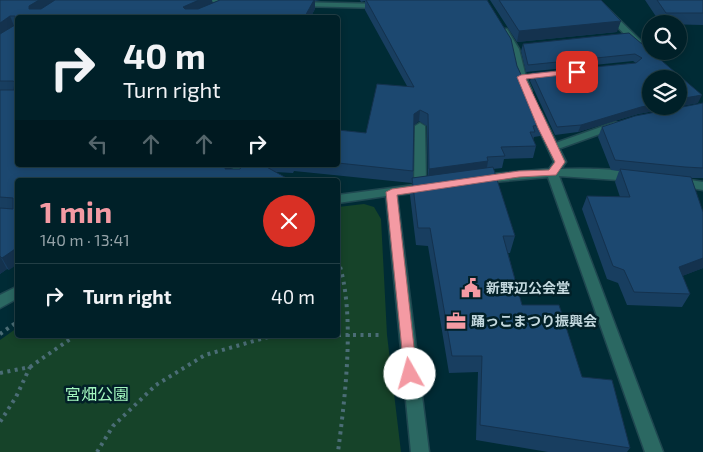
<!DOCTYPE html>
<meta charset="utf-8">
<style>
:root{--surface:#002028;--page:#0e2d34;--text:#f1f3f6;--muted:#95a3a8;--line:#223e45;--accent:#f49aa3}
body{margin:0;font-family:"Exo 2","Noto Sans JP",sans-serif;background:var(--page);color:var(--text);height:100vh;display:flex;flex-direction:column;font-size:19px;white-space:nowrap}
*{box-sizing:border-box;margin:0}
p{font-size:16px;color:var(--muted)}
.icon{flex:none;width:28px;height:28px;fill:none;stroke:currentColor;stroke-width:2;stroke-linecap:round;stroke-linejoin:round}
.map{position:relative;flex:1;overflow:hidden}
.drawer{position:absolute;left:15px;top:178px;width:325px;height:160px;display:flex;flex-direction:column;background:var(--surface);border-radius:5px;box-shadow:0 2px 8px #0003,0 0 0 1px var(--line)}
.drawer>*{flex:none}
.banner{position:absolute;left:15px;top:15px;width:325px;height:152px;border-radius:5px;box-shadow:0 2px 8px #0003,0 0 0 1px var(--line);background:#002028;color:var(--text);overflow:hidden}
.controls{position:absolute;left:642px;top:15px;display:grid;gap:10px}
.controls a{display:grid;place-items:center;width:45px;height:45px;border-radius:50%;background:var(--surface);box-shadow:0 2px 8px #0003,0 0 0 1px var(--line);font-size:25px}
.pin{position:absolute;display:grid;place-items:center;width:42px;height:42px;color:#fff;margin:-21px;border-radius:10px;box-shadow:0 2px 8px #0006}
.me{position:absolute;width:55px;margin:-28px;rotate:353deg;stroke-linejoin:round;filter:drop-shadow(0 0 4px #0008)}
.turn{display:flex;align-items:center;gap:18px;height:105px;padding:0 25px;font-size:22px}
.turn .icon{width:65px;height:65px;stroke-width:2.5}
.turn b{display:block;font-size:35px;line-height:42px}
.lanes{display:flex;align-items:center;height:48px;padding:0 25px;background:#0003;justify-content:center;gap:25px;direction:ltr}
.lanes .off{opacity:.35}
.round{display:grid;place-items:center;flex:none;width:52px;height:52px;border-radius:26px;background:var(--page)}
.summary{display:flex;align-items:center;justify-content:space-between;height:85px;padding:0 25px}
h1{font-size:30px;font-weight:700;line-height:38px;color:var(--accent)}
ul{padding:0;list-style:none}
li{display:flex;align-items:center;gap:15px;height:65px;padding:0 25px;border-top:1px solid var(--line)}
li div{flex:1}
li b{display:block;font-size:19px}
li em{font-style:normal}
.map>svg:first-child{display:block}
.green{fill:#164329}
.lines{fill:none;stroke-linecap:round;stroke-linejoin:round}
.service-casing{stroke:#1f4750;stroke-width:3}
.minor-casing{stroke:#1f4750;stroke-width:3}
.tertiary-casing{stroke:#1f4750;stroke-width:3}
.path{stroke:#4b6d76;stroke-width:4;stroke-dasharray:3 4.5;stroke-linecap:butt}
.service{fill:#2b6862;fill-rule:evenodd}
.minor{fill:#2b6862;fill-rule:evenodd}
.tertiary{fill:#2b6862;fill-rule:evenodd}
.wall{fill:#183e60;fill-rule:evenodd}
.shaded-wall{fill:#14324e}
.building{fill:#1c4870;stroke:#14324e}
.route{fill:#f49aa3;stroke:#9f646a}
.labels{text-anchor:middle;stroke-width:5;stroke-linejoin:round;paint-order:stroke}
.poi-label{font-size:14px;font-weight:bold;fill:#c3d8de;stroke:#022028;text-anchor:start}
.near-park-label{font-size:16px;fill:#a2f6be;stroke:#022028}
</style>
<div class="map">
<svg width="703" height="452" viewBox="0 0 703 452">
<rect width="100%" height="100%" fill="#002b35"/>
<path class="green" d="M364,204L374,207L381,219L387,335L401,452H0V340L17,328L18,335H338V207Z"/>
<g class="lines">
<defs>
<path id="service" d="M591,0H599L641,41V45H635Z
M615,122L619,123V127L558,149L554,150L549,147L550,145Z"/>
<path id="minor" d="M204,0H223L237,4L233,6Z
M295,2L381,4L385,6L381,8L298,6H295Z
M501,29H507L519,49L526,77L532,91L530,93L527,94C513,89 515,61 511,49C508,43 503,37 500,31Z
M536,109L541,112L566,162L561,169C575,169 630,167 639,177L633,181L559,176L663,452H645L548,177L481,183L475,179L481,175L549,169L554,162L531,112Z
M420,123L425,126L426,183L431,184L433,187L427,191L397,195L429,452H411L386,196L338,203V195L414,185L415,126Z
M234,165H246L241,180H229Z
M678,178L703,182V190L674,185L672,182Z"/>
<path id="tertiary" d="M18,286V298L0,308V295Z"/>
</defs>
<use href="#service" class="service-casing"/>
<use href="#minor" class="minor-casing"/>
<use href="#tertiary" class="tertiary-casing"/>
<path class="path" d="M338,260C356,313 345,397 338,452
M0,334L17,322
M338,335H382
M30,367L76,335
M0,373L30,367L16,397L0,422
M97,452L113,426L156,385L205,355L275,335"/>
<use href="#service" class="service"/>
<use href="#minor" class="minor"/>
<use href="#tertiary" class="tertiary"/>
</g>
<path class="wall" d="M0,0L212,3L220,0H321L315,1V9L310,18H18V165H232L231,169H240L242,165H338V130L366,133L407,86L365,10V1L361,2L360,0H487L517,66L544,124L540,136L534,137L533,140L536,146L533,158L504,159L502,168L493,169L515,236L510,253H508L522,305L582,377L630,448L627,452H548L476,440L478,372L449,373L428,246L416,245L410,195L412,183L294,171L293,173L275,172L18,180L9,270L7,269L0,274ZM419,121L427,126L428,176L413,178L414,125Z
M490,0H601L617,32L517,42Z
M645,0H703V25L661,24Z
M629,33L698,103L638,114L578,132L555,135L530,81L532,73L636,63L633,61L526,72L521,51L523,44Z
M703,103V178H691L703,268L682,276L690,294L682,307L627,305L618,283L607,279L582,209L587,196L620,197L615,182L619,171L611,170L598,137L602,127Z"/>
<path class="shaded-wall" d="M39,0H59L33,16L29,9V6Z
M199,0H212L213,5L185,18L183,7Z
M314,0H315V9L310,18H304Z
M10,16L14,26L0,37V23Z
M621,21L617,32L517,42L519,31Z
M702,95L698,103L638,114L578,132L581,125L641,107L651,105V106H679V99Z
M420,110L419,121L413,126L414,114Z
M488,161L486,173L428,181L429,169Z
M226,165H232L228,180L225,169Z
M18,247V264L9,270L2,258Z
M0,256L7,269L0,274Z
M703,258V268L672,280L679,267Z"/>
<path class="building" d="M0,0H39L29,6V9H41L55,0H199L183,7L185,9H198L220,0H314L304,18H18V165H226L225,169H240L242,165H263L290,180H18V247L2,258L0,256V208L13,209V198L0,197V90H14L15,82L13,81H0V34L15,25V16H10L0,23Z
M366,0H487L511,39L517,66L544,124L533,126L535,132H530L536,146L501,147L505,156L487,157L488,161L429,169L428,114L420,110L414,114L413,171L338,163V130L366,133L377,84L414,87Z
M499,0H601L621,21L519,31Z
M657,0H703V13H666Z
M629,33L702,95L679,99V79H651V105L641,107L581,125L557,127L532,73L636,63L642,58L635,54L528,65L523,44Z
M703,103V168L685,167L615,160L602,127L635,116Z
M493,167L515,236H503L522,305H559L582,377L612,380L630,448L480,425L482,356H452L430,228H418L412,178Z
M620,169L691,177L703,212V258L679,267L690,294L634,292L624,270L613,266L587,196L630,197Z"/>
<path class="route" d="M577,69L581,72L580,73L526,79L565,162L556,175L519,177L397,195L417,374L415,379L410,380L405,379L386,192L392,189L519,171L549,170L555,162L538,128L517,77L521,75Z"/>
<defs>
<symbol id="civic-bare" viewBox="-9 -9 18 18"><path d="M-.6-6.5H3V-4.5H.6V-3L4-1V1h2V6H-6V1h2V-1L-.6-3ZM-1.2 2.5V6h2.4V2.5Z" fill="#f49aa3" stroke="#022028" stroke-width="2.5" paint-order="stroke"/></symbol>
<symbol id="office-bare" viewBox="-9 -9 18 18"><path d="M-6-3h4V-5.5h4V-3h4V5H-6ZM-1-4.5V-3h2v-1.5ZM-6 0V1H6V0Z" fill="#f49aa3" stroke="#022028" stroke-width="2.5" paint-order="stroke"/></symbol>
</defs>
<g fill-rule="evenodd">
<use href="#civic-bare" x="457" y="274" width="28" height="28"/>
<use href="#office-bare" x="442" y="307" width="28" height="28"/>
</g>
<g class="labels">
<g class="poi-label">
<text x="486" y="293">新野辺公会堂</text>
<text x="471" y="326">踊っこまつり振興会</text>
</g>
<g class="near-park-label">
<text x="97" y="400">宮畑公園</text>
</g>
</g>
</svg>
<div class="controls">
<a><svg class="icon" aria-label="search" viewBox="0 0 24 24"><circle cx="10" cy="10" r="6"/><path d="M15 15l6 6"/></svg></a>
<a><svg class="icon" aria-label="layers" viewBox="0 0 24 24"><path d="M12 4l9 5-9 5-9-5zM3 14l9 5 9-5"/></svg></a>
</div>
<div class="pin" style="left:577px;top:72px;background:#d93025"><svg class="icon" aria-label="arrive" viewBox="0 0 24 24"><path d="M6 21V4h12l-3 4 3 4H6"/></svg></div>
<svg class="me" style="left:410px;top:374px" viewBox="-20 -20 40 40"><circle r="19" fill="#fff"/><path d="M0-13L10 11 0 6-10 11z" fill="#f49aa3"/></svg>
<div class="banner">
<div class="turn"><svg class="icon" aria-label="right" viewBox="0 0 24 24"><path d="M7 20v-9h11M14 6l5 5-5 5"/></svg><div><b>40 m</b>Turn right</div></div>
<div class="lanes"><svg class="icon off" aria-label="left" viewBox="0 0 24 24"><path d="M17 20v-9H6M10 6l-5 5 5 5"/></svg><svg class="icon off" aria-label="ahead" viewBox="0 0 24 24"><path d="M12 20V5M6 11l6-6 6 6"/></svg><svg class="icon off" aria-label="ahead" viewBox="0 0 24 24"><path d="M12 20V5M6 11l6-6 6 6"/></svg><svg class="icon" aria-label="right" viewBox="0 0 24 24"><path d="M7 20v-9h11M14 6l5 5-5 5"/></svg></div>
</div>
<section class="drawer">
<div class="summary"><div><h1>1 min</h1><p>140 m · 13:41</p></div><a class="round" style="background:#d93025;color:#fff"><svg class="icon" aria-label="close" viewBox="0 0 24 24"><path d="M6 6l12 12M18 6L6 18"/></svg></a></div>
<ul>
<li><svg class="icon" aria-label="right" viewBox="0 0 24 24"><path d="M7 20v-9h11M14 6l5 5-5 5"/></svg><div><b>Turn right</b></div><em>40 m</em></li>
</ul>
</section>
</div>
